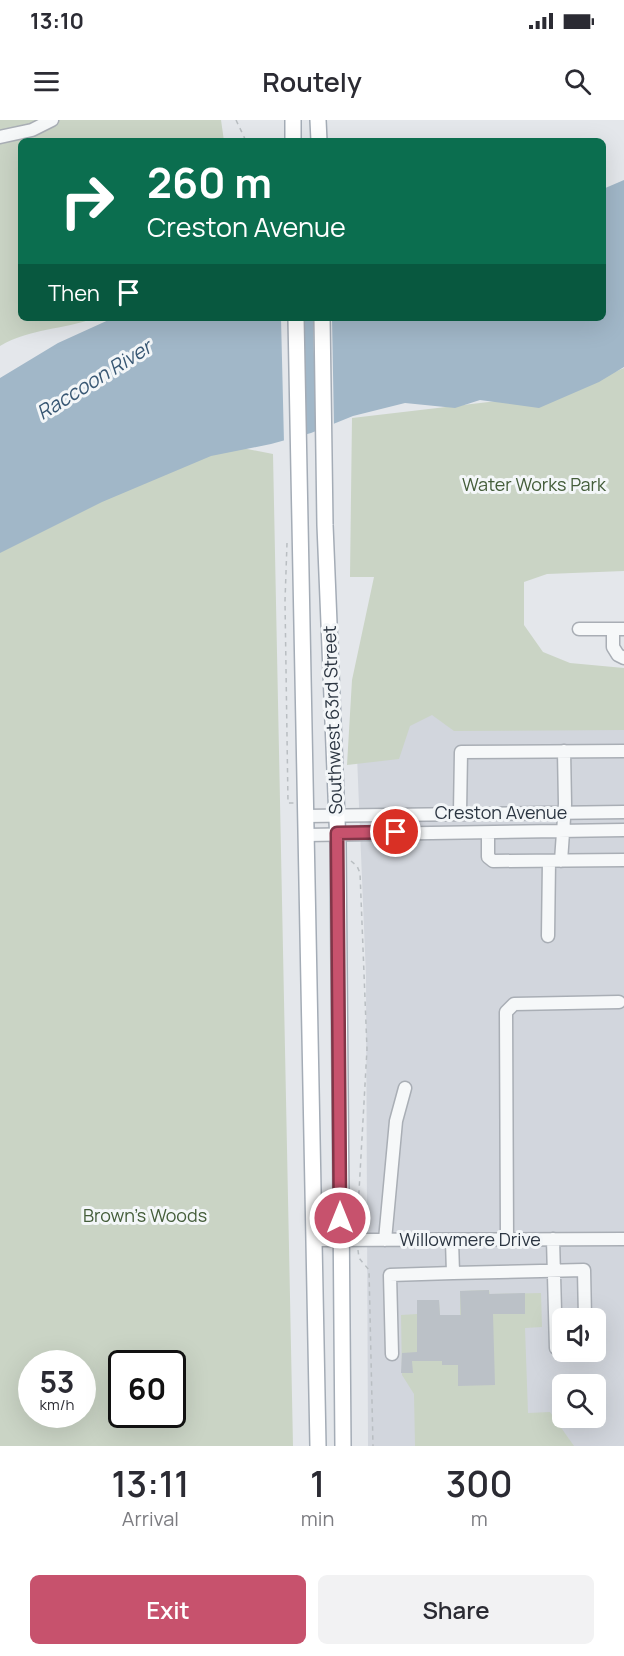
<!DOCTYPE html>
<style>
:root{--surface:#fff;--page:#f2f2f3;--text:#2b2b33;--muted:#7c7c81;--accent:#c7526d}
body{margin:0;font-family:Manrope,sans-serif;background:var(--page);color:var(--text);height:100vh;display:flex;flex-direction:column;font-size:22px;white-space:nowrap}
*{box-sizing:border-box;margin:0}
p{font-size:20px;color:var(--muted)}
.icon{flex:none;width:33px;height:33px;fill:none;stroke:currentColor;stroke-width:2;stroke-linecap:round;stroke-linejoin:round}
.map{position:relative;height:1326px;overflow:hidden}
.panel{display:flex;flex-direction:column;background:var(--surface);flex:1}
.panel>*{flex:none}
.hud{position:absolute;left:18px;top:18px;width:588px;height:183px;border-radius:9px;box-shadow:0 6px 24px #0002;background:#0b6e4f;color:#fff;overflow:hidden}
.fabs{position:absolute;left:552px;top:1188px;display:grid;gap:12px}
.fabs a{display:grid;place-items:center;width:54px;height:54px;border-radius:9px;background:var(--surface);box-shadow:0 6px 24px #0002;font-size:30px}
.speed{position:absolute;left:18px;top:1230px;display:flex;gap:12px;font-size:30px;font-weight:700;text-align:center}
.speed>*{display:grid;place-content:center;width:78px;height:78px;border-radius:50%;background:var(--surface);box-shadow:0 6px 24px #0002;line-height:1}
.speed small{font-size:15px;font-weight:400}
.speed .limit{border:3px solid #111;border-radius:9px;background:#fff;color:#111}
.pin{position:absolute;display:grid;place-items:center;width:51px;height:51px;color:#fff;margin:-26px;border:3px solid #fff;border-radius:50%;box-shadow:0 2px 6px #0007}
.me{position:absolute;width:66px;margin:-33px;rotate:0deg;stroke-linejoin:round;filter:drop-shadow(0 0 4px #0008)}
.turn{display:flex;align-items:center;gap:21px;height:126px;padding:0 30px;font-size:27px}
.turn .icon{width:78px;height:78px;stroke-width:2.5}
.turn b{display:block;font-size:42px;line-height:51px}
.then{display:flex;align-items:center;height:57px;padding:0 30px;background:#0003;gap:12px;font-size:22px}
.eta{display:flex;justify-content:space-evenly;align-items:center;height:102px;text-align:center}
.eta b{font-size:36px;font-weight:600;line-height:42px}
.action{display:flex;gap:12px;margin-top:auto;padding:12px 30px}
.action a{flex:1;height:69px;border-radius:9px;background:var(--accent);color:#fff;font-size:24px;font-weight:600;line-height:69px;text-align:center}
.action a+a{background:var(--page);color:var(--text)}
.status{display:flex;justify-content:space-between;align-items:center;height:42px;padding:0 30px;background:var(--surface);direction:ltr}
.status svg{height:16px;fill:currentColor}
header{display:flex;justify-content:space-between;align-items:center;height:78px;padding:0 30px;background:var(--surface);font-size:27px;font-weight:600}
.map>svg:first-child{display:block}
.built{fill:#d2d6dd;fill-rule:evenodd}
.green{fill:#cad4c5;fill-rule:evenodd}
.water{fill:#a1b7c8}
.pier{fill:#e4e7eb}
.building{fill:#bbc1c7}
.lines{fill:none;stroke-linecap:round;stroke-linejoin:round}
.minor-casing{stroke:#a9aeb5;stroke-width:15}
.major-casing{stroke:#a4acb6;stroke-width:18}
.path{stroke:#b9bec2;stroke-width:1.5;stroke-dasharray:4.5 4.5;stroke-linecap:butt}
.minor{stroke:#f6f8f9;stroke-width:12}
.major{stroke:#fff;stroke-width:15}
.route-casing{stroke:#813547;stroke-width:15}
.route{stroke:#c7526d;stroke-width:10}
.labels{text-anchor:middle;stroke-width:6;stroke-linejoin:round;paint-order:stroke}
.park-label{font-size:18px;fill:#445d3a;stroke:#f3f6f8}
.street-label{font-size:18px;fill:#2c3642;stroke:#f3f6f8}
.water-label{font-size:20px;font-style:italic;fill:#395874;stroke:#f3f6f8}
</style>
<div class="status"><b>13:10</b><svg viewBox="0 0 49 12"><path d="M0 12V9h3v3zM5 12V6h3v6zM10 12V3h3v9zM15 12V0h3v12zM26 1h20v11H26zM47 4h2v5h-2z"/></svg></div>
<header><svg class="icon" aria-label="menu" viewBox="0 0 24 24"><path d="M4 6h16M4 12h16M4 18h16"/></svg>Routely<svg class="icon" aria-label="search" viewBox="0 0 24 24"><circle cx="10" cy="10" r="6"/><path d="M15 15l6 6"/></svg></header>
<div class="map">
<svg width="624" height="1326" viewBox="0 0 624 1326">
<rect width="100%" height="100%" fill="#e4e7eb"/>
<path class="built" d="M624,558V1326H368L366,856L354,563ZM562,1198H596V1232H562ZM562,1264H596V1298H562Z"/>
<path class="green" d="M0,0H221L224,21H21V198H95C62,210 31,208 0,226Z
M624,248V451L547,454L524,462V505L543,532L570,543L624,548V610L454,611L432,595L410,606L399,639L347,645L352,560L374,457H350L352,298L565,273Z
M197,319L273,334L293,1326H0V421ZM32,1244H82V1294H32ZM122,1244H172V1294H122Z
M489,1170L490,1174L541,1173L542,1207L525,1208L528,1293L550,1292L574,1326H415L414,1274L402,1255L401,1195L417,1194V1180H439L440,1195H460V1171Z"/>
<path class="water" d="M624,60V247L599,262L539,288L480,280L455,288L405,283L353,296L311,313L271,324L211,336L102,382L0,433V258L58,223L113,198H603V69Z"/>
<path class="pier" d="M281,198H303L305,318L284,323Z
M313,198H332L334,307L316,314Z"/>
<path class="building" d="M489,1170V1174L525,1173V1194H493L495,1265L458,1266V1245H442V1241H412L413,1253H401L402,1233L417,1232V1180H439L440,1195H461L460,1171Z"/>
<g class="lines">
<defs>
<path id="minor" d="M0,17L32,10L52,0
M579,509H624
M613,509V527L618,535L624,538
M460,693L461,632L624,631
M305,696L624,692
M488,713V737L493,741L624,740
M306,715L624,710
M561,741L565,684L564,631
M548,816L549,741
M507,1119L506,892L514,884L619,882
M553,1119L556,1228H562
M316,1120L624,1119
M385,1120L396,1001L405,968
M452,1120L453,1153L584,1150L585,1198
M392,1234L390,1155L453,1153"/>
<path id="major" d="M293,0V21
M318,0L319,21
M296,198L318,1326
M322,198L325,405L338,724L343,1326"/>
</defs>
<use href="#minor" class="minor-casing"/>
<use href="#major" class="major-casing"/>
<path class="path" d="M236,0L246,21
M287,423L285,481L288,683H294
M351,741L357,746L360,753L367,929L357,1107
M358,1130L359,1138L369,1150L373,1326"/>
<use href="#minor" class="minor"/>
<use href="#major" class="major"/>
</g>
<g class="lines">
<defs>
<path id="route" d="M340,1098L337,713L396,712"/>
</defs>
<use href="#route" class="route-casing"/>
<use href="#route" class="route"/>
</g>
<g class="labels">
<g class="park-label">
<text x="534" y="371">Water Works Park</text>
<text x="145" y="1102">Brown's Woods</text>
</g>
<g class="street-label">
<text transform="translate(333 600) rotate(-92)" y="6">Southwest 63rd Street</text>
<text x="501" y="699">Creston Avenue</text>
<text x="470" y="1126">Willowmere Drive</text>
</g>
<g class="water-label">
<text transform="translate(94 260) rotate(-32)" y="7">Raccoon River</text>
</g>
</g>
</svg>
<div class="fabs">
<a><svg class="icon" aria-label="sound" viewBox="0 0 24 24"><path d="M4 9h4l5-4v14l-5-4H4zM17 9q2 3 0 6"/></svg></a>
<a><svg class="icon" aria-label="search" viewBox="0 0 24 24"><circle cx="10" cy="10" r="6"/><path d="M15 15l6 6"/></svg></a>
</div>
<div class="speed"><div>53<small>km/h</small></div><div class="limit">60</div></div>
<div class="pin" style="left:396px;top:712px;background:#d93025"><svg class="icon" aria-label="arrive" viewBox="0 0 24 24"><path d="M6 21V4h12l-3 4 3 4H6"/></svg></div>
<svg class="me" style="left:340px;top:1098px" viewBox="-20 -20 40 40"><circle r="17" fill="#c7526d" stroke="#fff" stroke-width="3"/><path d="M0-11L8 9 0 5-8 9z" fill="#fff"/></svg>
<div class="hud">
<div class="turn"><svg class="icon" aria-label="right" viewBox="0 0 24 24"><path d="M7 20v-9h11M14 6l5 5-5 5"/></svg><div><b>260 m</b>Creston Avenue</div></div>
<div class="then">Then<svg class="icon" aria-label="arrive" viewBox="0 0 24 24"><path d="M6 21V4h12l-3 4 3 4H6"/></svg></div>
</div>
</div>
<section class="panel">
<div class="eta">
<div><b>13:11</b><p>Arrival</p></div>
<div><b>1</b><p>min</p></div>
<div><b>300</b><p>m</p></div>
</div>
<div class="action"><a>Exit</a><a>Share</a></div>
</section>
